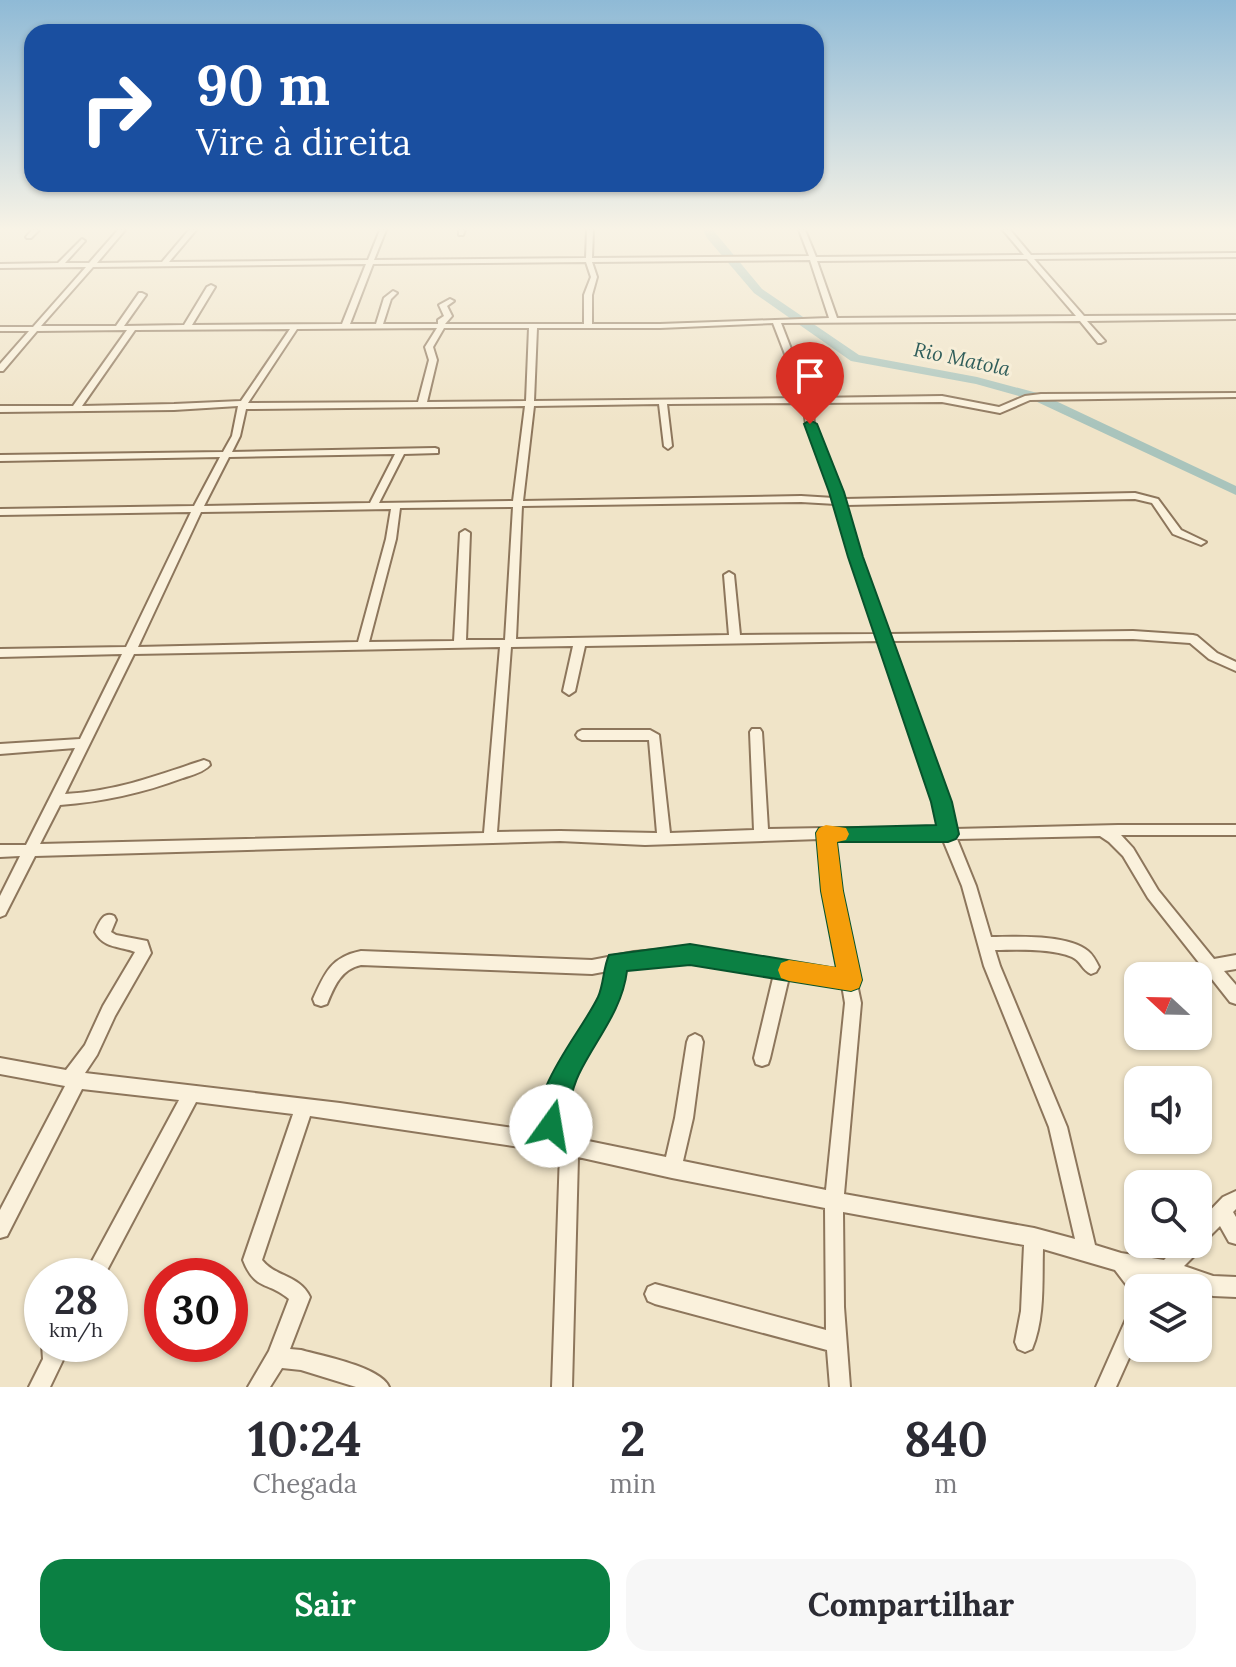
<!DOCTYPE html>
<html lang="pt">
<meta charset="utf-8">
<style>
:root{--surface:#fff;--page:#f7f7f7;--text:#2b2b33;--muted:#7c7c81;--accent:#0b8043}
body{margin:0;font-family:Lora,serif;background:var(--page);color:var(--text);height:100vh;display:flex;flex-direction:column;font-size:30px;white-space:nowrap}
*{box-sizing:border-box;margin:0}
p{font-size:26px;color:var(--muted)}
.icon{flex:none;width:44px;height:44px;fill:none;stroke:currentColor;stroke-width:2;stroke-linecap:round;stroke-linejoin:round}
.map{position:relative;height:1387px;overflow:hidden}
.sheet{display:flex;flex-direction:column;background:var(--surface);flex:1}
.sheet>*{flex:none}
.guide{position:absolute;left:24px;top:24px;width:800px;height:168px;border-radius:24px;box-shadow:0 2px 6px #0004;background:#1a4fa0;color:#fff;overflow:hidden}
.needle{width:52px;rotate:292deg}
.controls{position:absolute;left:1124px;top:962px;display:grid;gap:16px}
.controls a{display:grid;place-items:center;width:88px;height:88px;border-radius:16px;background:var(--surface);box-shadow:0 2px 6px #0004;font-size:40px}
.speed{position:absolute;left:24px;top:1258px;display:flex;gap:16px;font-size:40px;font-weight:700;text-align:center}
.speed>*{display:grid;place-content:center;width:104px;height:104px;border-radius:50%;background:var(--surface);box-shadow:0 2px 6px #0004;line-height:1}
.speed small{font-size:20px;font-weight:400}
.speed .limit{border:12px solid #d22;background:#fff;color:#111}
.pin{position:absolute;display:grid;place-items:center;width:68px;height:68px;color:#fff;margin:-82px -34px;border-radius:50% 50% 50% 0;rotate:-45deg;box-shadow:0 0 8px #0007}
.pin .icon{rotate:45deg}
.me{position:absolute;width:88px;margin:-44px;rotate:13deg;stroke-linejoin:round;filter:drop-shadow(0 0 6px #0008)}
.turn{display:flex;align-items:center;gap:28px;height:168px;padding:0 40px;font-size:36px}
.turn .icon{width:104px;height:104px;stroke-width:2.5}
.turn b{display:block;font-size:56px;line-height:68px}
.eta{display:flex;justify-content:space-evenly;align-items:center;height:136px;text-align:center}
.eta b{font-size:48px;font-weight:800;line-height:56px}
.button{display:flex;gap:16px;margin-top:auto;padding:16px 40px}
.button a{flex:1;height:92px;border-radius:24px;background:var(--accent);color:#fff;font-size:32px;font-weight:800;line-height:92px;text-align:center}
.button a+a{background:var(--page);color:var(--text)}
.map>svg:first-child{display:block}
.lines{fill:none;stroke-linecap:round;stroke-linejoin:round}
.river{fill:#a9c4bc;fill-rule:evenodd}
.minor-casing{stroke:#8d765c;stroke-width:4}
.minor{fill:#faf1dc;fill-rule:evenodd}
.route{fill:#0b8043;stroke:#07532c;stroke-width:2}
.slow{fill:#f59e0b}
.labels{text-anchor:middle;stroke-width:6;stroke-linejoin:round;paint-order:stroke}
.far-water-label{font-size:20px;font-style:italic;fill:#2f5d5a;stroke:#f7eed8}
</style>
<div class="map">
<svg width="1236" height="1387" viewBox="0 0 1236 1387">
<rect width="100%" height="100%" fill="#f0e4c8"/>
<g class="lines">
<path class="river" d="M703,230H713L762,289L859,355L977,377L1041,394L1236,486V495L1033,400L976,384L851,361L754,293L707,238Z"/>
<defs>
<path id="minor" d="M32,230H39L31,238H27L26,237Z
M118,230H125L97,263L162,262L189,230H196L169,262L368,260L380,230H386L374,260L586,258L587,230H593L592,258L809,256L799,230H805L816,257L1024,255L1003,230H1010L1031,255L1236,253V257L1034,259L1084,316L1236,315V319L1087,321L1105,341L1101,343H1098L1080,321L781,323L810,398L942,396L999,407L1025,396L1041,394L1236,393V397L1030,400L1000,413L942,402L812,403L814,424L844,499L1135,493L1158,499L1181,530L1206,542L1201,545L1173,534L1152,503L1135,499L846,505L861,557L888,634L1133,631L1193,635L1197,636L1217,653L1236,662V671L1209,659L1190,643L1133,639L891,641L948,802L954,829L1118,825H1236V835H1121L1133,848L1158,890L1214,959L1236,955V969L1224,971L1236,985V1004L1230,1002L1148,898L1123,856L1109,842L1100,836L957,839L976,886L991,937C1017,937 1067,934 1088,951C1093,955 1096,961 1099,967L1096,972L1091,974C1082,970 1081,961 1072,957C1050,948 1019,950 995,950L1000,966L1067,1127L1095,1245L1121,1253L1164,1260L1179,1244H1198V1223L1223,1197L1236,1191V1209L1233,1212L1236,1217V1244L1229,1242L1220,1226L1201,1245L1199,1251L1184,1266L1213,1276L1236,1277V1297L1213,1296L1198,1290V1288C1183,1288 1172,1278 1157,1283L1154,1288H1138V1296L1134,1295L1115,1270L1043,1249C1042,1281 1045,1318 1032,1349L1025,1352L1018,1349L1015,1342L1021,1311L1024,1245L843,1212L844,1307L850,1387H830L827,1350L655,1304L648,1301L645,1294L648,1287L655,1284L826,1330L825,1208L672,1178L578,1157L572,1387H552L560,1153L310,1116L262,1260C275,1277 300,1275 310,1297L290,1349L301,1350C322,1356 381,1367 389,1387H356L301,1370L282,1368L270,1387H248L269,1351L289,1299C268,1281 255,1291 243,1260L293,1114L196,1102L104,1276H84L179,1100L82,1089L7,1236L0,1238V1210L65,1086L0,1074V1058L66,1070L85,1045L103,1006L135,952C121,946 104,949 95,932C99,923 103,911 114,916L116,920L111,932L116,935L147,941L151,953L115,1016L97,1055L85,1073L340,1103L542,1132C546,1107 552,1083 564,1060C579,1031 604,1005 608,971L592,974L361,965C341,969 334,987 327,1004L321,1006L315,1004L313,999C325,973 331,957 361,951L592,960L634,952L690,947L839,971L825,891L820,839L645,845L560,841L35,856L5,915L0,917V896L20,856L0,857V845H26L75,748L0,754V744L80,739L122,654L0,657V649L126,647L191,512L0,515V509L194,506L220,457L0,461V455L223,452L232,436L238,406L174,410L0,412V406H73L127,330L37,331L3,371H0V364L29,331H0V327H33L86,267L0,268V264L58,263L82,239L85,241L65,263H89ZM1027,259L1076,316L837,318L817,261ZM810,260L829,318L660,324H592V295L597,277L592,262ZM586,262L591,277L584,295V324H445L452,316L447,306L454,301L450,299L439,305L444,316L438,320V324H383L391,299L397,293L393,291L384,298L376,324H350L373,264ZM366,264L342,324L192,325L215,287L211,285L207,287L184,325L124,326L146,295L142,293H139L116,326H41L93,267ZM773,323L802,398L534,401L537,328H660ZM437,328L425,347L429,360L418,402L248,403L297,329ZM444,328H529L526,401L427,402L437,360L433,347ZM290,329L241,401L174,404L82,406L135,330ZM803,403L806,424L834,498L801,496L523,501L534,406L659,404L664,446L668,449L672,446L667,404ZM525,406L513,501L379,503L404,454L438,453V449L435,448L232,452L240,436L246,409ZM395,454L370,503L204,506L229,457ZM801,502L836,504L851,557L877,634L740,635L734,575L729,572L724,575L729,635L516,639L522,506ZM513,507L505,640H466L470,533L465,530L460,533L454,641L369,642L396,539L400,508ZM391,509L386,539L358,642L138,647L201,512ZM880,641L934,802L940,829L826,828L768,829L762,732L760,729H752L750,732L754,830L670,833L659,735L650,730H582L578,732L576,735L578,738L582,740H649L657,833L560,831L497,832L511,647L573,646L563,691L569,695L575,691L585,646ZM500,647L484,833L40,844L60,805C102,802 143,793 183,778C192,775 204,772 210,765L209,762L204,760C155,776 117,791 65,794L134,654ZM833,839L943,840L962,886L984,966L1049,1127L1075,1239L1034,1228L844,1194L861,1003L857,984L859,980L855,975L839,891ZM690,961L774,974L754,1058L756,1064L762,1066L768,1064L770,1058L789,977L842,985L845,1003L826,1190L683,1161L693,1118L703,1042L701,1037L695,1034L689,1037L687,1042L675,1118L666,1157L559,1135C562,1115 565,1093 574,1075C591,1039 619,1009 624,968Z
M459,230H465L463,235H459Z
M1138,1305V1338L1116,1387H1096L1131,1308Z
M42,1344H62L63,1360L50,1387H29L43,1359Z"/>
</defs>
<use href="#minor" class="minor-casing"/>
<use href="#minor" class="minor"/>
</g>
<linearGradient id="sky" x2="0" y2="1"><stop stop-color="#8fbad6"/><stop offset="0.54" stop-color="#f8f3e6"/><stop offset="1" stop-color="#f8f3e6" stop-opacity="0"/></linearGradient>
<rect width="1236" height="424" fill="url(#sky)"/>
<path class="route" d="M810,420L817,424L844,492L863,557L952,802L959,834L956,839L948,842H837L843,891L862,980L859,988L851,991L690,965L627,971C622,1011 596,1039 579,1074C569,1094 569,1115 560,1135L551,1139L542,1135C525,1094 581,1033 598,997C604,984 603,968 609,955L690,944L836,968L821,891L816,833L819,828L936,825L931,802L848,557L829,492L804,424Z"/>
<path class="slow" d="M826,825L846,828L849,834L846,840L837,842L843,891L862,980L859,988L851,991L789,981L781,978L778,970L781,963L789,960L836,967L821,891L816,833L819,828Z"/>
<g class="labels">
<g class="far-water-label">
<text transform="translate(962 359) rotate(12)" y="7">Rio Matola</text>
</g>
</g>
</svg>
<div class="controls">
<a><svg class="needle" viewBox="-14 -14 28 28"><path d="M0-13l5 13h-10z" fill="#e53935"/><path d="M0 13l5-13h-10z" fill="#7c7c81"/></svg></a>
<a><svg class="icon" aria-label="sound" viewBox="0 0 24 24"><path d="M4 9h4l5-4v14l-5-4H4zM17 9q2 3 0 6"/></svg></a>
<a><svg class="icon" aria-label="search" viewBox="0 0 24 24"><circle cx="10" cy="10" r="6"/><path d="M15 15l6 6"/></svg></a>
<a><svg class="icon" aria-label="layers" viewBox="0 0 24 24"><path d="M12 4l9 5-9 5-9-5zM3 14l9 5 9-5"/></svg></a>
</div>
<div class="speed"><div>28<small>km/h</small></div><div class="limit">30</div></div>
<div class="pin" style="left:810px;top:424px;background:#d93025"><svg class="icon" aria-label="arrive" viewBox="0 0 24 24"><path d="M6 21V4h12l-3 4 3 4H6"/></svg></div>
<svg class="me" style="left:551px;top:1126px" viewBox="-20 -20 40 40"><circle r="19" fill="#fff"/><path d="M0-13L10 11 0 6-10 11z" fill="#0b8043"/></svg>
<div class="guide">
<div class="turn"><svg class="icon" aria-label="right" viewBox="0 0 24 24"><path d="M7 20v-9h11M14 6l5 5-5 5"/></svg><div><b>90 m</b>Vire à direita</div></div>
</div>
</div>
<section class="sheet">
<div class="eta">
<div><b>10:24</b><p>Chegada</p></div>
<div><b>2</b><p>min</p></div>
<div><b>840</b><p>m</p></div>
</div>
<div class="button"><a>Sair</a><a>Compartilhar</a></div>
</section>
